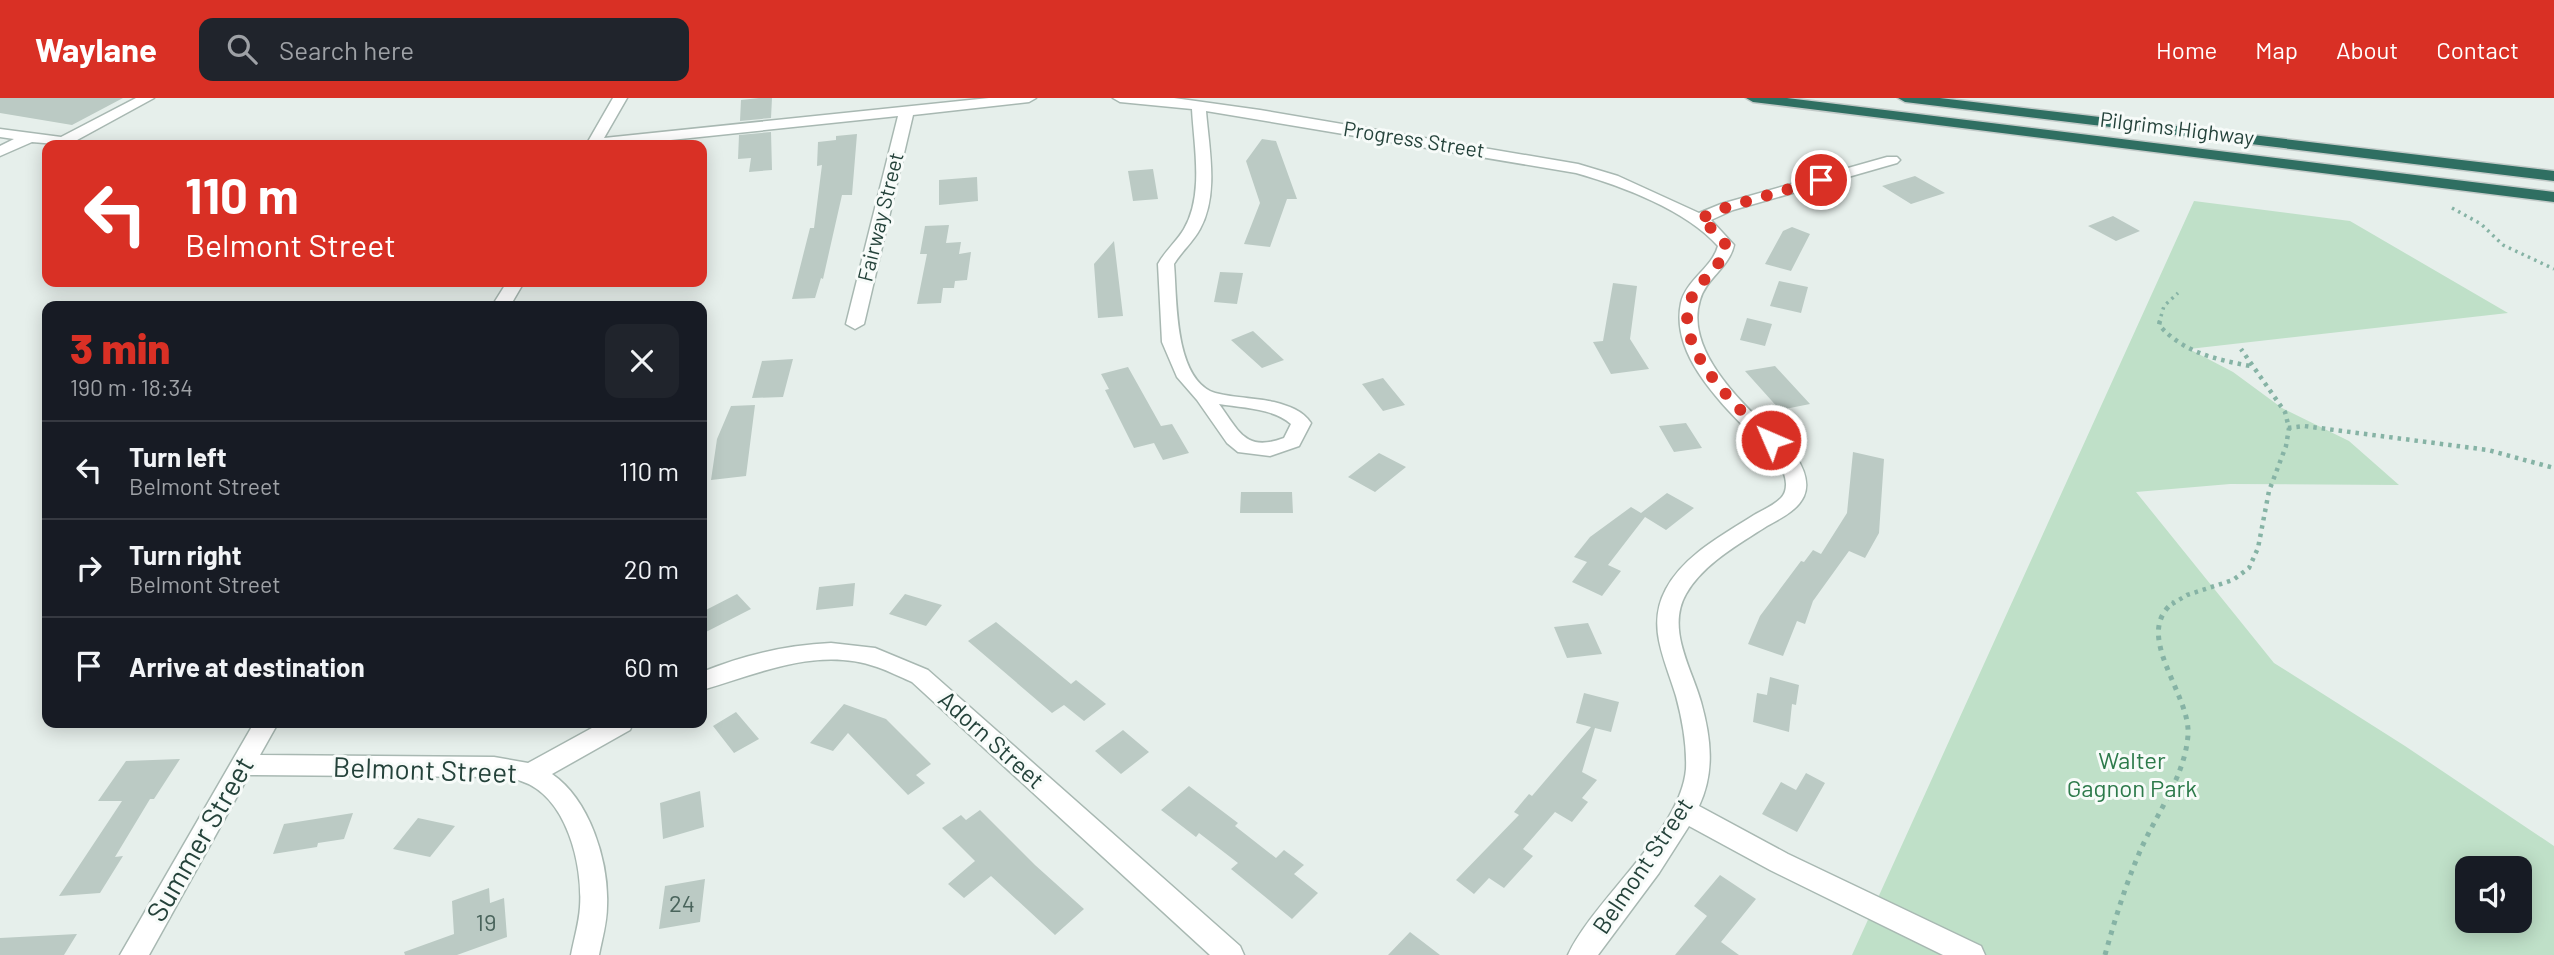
<!DOCTYPE html>
<meta charset="utf-8">
<style>
:root{--surface:#171b24;--page:#20242c;--text:#f1f3f6;--muted:#9ea1a6;--line:#363941;--accent:#d93025}
body{margin:0;font-family:Barlow,sans-serif;background:var(--page);color:var(--text);height:100vh;display:flex;flex-direction:column;font-size:26px;white-space:nowrap}
*{box-sizing:border-box;margin:0}
p{font-size:23px;color:var(--muted)}
.icon{flex:none;width:38px;height:38px;fill:none;stroke:currentColor;stroke-width:2;stroke-linecap:round;stroke-linejoin:round}
.map{position:relative;flex:1;overflow:hidden}
.details{position:absolute;left:42px;top:203px;width:665px;height:427px;display:flex;flex-direction:column;background:var(--surface);border-radius:14px;box-shadow:0 4px 18px #0003}
.details>*{flex:none}
.hud{position:absolute;left:42px;top:42px;width:665px;height:147px;border-radius:14px;box-shadow:0 4px 18px #0003;background:#d93025;color:#fff;overflow:hidden}
.buttons{position:absolute;left:2455px;top:758px;display:grid;gap:14px}
.buttons a{display:grid;place-items:center;width:77px;height:77px;border-radius:14px;background:var(--surface);box-shadow:0 4px 18px #0003;font-size:35px}
.pin{position:absolute;display:grid;place-items:center;width:60px;height:60px;color:#fff;margin:-30px;border:4px solid #fff;border-radius:50%;box-shadow:0 2px 7px #0007}
.me{position:absolute;width:77px;margin:-38px;rotate:315deg;stroke-linejoin:round;filter:drop-shadow(0 0 5px #0008)}
.turn{display:flex;align-items:center;gap:24px;height:147px;padding:0 28px;font-size:32px}
.turn .icon{width:91px;height:91px;stroke-width:2.5}
.turn b{display:block;font-size:49px;line-height:60px}
.round{display:grid;place-items:center;flex:none;width:74px;height:74px;border-radius:14px;background:var(--page)}
.summary{display:flex;align-items:center;justify-content:space-between;height:119px;padding:0 28px}
h1{font-size:42px;font-weight:800;line-height:52px;color:var(--accent)}
ul{padding:0;list-style:none}
li{display:flex;align-items:center;gap:21px;height:98px;padding:0 28px;border-top:2px solid var(--line)}
li div{flex:1}
li b{display:block;font-size:26px}
li em{font-style:normal}
header{display:flex;align-items:center;gap:42px;box-sizing:border-box;height:98px;padding:0 35px;background:var(--accent);color:#fff}
header strong{font-size:33px}
nav{display:flex;gap:38px;margin-inline-start:auto;font-size:24px}
.search{width:490px;height:63px;background:var(--page);display:flex;align-items:center;gap:18px;box-sizing:border-box;padding:0 24px;border-radius:14px;color:var(--muted);font-size:26px}
.map>svg:first-child{display:block}
.green{fill:#bfe0c8;fill-rule:evenodd}
.building{fill:#bbcac4}
.lines{fill:none;stroke-linecap:round;stroke-linejoin:round}
.minor-casing{stroke:#a8b8b2;stroke-width:3}
.highway-casing{stroke:#c2cac8;stroke-width:3}
.path-far2{stroke:#86b3a5;stroke-width:3.5;stroke-dasharray:2.5 4.5;stroke-linecap:butt}
.path-far1{stroke:#86b3a5;stroke-width:4.5;stroke-dasharray:3.5 5;stroke-linecap:butt}
.path{stroke:#86b3a5;stroke-width:5;stroke-dasharray:4.5 6;stroke-linecap:butt}
.minor{fill:#fff;fill-rule:evenodd}
.highway{fill:#2f6f62;fill-rule:evenodd}
.route{stroke:#d93025;stroke-width:12;stroke-dasharray:0 21.6}
.labels{text-anchor:middle;stroke-width:6;stroke-linejoin:round;paint-order:stroke}
.far-street-label{font-size:21px;fill:#24423a;stroke:#f7fbf9}
.street-label{font-size:24px;fill:#24423a;stroke:#f7fbf9}
.park-label{font-size:24px;fill:#2d7a4b;stroke:#f7fbf9}
.near-number-label{font-size:24px;fill:#4a645c}
.near-street-label{font-size:28px;fill:#24423a;stroke:#f7fbf9}
</style>
<header>
<strong>Waylane</strong>
<div class="search"><svg class="icon" aria-label="search" viewBox="0 0 24 24"><circle cx="10" cy="10" r="6"/><path d="M15 15l6 6"/></svg>Search here</div>
<nav><a>Home</a><a>Map</a><a>About</a><a>Contact</a></nav>
</header>
<div class="map">
<svg width="2554" height="857" viewBox="0 0 2554 857">
<rect width="100%" height="100%" fill="#e6efeb"/>
<path class="green" d="M2194,103L2350,123L2508,215L2189,251L2233,274L2282,310L2349,343L2399,387L2230,386L2136,394L2274,565L2405,648L2554,748V857H1852ZM2468,770H2520V822H2468Z"/>
<path class="building" d="M0,0H123L72,27L0,15Z
M759,0H772L771,20L740,23L741,2Z
M771,34L772,72L749,74L751,60L738,61L739,37Z
M857,36L852,97H842L823,181L821,180L815,200L792,201L810,130H814L822,67L817,68L818,44L836,42V38Z
M1262,41L1276,43L1297,101H1287L1270,149L1244,146L1260,105L1246,63Z
M1153,71L1158,101L1133,103L1128,73Z
M1915,78L1945,95L1911,106L1882,88Z
M977,79L978,103L939,107V82Z
M2113,118L2140,133L2116,143L2088,128Z
M949,127L946,145L961,144L959,156L971,154L967,182L955,183L954,190H943L941,205L917,206L927,156H920L925,128Z
M1792,129L1810,136L1791,173L1765,166L1783,133Z
M1114,143L1123,218L1098,220L1094,166Z
M1220,174L1243,175L1237,206L1214,204Z
M1779,183L1808,189L1801,215L1770,208Z
M1613,185L1637,188L1630,241L1649,271L1611,276L1593,244L1603,243Z
M1747,220L1772,226L1765,248L1740,242Z
M1253,233L1284,262L1262,270L1231,242Z
M793,261L783,299L752,300L762,263Z
M1775,268L1810,306L1780,312L1745,273Z
M1128,269L1161,328L1172,326L1189,355L1163,362L1154,345L1134,350L1105,292L1109,291L1101,276Z
M1383,280L1405,307L1383,313L1362,286Z
M755,307L746,378L711,382L717,341L731,308Z
M1686,325L1702,350L1674,354L1659,328Z
M1853,354L1884,361L1879,435L1865,460L1849,453L1813,503L1805,526L1797,523L1783,558L1748,546L1760,518L1801,463L1804,464L1813,452L1821,456L1847,415Z
M1379,355L1406,369L1375,394L1348,379Z
M1241,394H1292L1293,415H1240Z
M1667,395L1694,410L1666,432L1645,419L1608,467L1621,473L1602,498L1572,484L1587,464L1574,459L1590,439L1631,409L1641,415Z
M855,485L853,508L816,512L819,489Z
M737,496L751,511L702,536V514Z
M905,496L942,507L926,528L889,516Z
M996,524L1071,586L1076,582L1106,606L1084,623L1064,607L1052,615L968,543Z
M1588,525L1602,556L1567,560L1554,529Z
M1770,579L1799,587L1796,607L1792,606L1789,634L1753,624L1757,595L1767,597Z
M1584,595L1619,604L1611,634L1595,630L1582,674L1597,682L1582,700L1588,704L1572,724L1555,714L1523,751L1533,758L1504,790L1489,780L1474,796L1456,782L1519,717L1514,714L1529,696L1532,698L1591,629L1576,625Z
M844,606L886,621L931,666L916,677L925,685L908,697L848,635L833,653L810,645Z
M736,614L759,641L734,655L713,628Z
M1123,632L1149,654L1121,676L1095,653Z
M180,661L154,701H150L115,759L123,758L100,795L59,798L122,703H98L126,663Z
M1806,675L1825,685L1797,734L1762,716L1781,684L1796,692Z
M1189,688L1238,725L1235,728L1276,760L1284,752L1304,767L1294,776L1318,795L1292,821L1231,771L1238,765L1199,735L1196,739L1161,712Z
M700,693L704,729L663,741L660,705Z
M980,712L1035,767L1084,811L1055,837L991,778L964,800L948,786L975,763L942,730L961,717L966,722Z
M353,715L344,741L318,745L317,749L273,756L284,726Z
M418,720L455,728L430,759L393,751Z
M1720,777L1756,801L1721,844L1739,857H1675L1707,818L1694,808Z
M705,781L700,824L659,831L665,788Z
M489,790L490,805L504,800L507,839L457,857H405L404,854L454,836L452,803Z
M1410,834L1440,857H1388Z
M77,836L64,857H0V840Z"/>
<g class="lines">
<defs>
<path id="minor" d="M136,0H154L68,47L32,44L0,58V48L14,41L0,39V31L61,39Z
M613,0H627L604,40L989,0H1036L1029,4L913,17L864,226L855,231L846,226L898,18L623,47H586Z
M1113,0H1174L1260,12L1578,66L1618,78L1699,115L1721,106L1887,59H1897L1900,62L1897,65L1733,112L1711,122L1734,147C1729,170 1706,180 1700,202C1682,260 1760,320 1795,357C1803,369 1810,384 1804,398C1797,413 1781,420 1767,428C1739,446 1703,466 1686,496C1666,531 1692,571 1701,604C1711,640 1715,674 1699,708L1788,756L1981,848L1985,857H1943L1770,772L1689,728L1659,775L1598,857H1568C1594,801 1681,733 1686,671C1687,647 1682,620 1676,598C1665,561 1646,528 1666,491C1684,457 1723,437 1754,417C1763,412 1774,407 1781,400C1785,396 1786,391 1786,386C1785,365 1767,352 1754,339C1721,305 1670,257 1681,205C1686,182 1712,170 1718,148C1686,112 1622,88 1576,75L1206,13C1209,50 1219,97 1200,131C1193,144 1182,153 1174,166C1177,200 1174,274 1210,293C1222,299 1258,300 1274,304C1289,308 1302,312 1311,325L1299,348L1270,358L1238,354L1227,345L1197,302L1177,279L1162,244L1158,166C1165,153 1177,143 1184,131C1204,97 1194,48 1192,11L1120,4ZM1219,306C1243,310 1272,310 1291,326L1284,340C1246,354 1240,335 1219,306Z
M507,184H524L510,208H492Z
M831,545L875,550L928,572L1240,848L1244,857H1210L912,584C900,579 889,573 877,569C817,548 758,576 702,592V574C744,557 786,547 831,545Z
M254,625H278L260,657L494,659L528,665L601,625H633L630,632L552,676C590,702 609,764 607,808C607,825 602,841 599,857H571C574,841 579,825 580,809C583,767 567,698 521,683C513,680 503,680 494,679L249,677L149,857H120Z"/>
<path id="highway" d="M1746,0H1787L2554,94V104L1753,4Z
M1898,0H1940L2554,73V83L1905,4Z"/>
</defs>
<use href="#minor" class="minor-casing"/>
<use href="#highway" class="highway-casing"/>
<path class="path-far2" d="M2452,110L2481,126L2503,147L2554,171
M2159,225L2164,208L2178,195"/>
<path class="path-far1" d="M2160,223L2159,227C2184,255 2215,261 2250,268
M2288,330L2304,328L2488,352L2554,370
M2172,506L2187,497L2233,482L2249,470L2258,450L2269,393L2286,348L2289,330L2285,314L2241,251"/>
<path class="path" d="M2105,857C2115,821 2126,785 2141,751C2157,715 2185,678 2188,637C2191,596 2131,536 2174,504"/>
<use href="#minor" class="minor"/>
<use href="#highway" class="highway"/>
</g>
<g class="lines">
<path class="route" d="M1771,342C1740,312 1670,249 1691,201C1700,181 1723,169 1726,147L1709,128L1699,121L1727,109L1821,82"/>
</g>
<g class="labels">
<g class="far-street-label">
<text transform="translate(2177 31) rotate(7)" y="7">Pilgrims Highway</text>
<text transform="translate(1414 42) rotate(9)" y="7">Progress Street</text>
<text transform="translate(881 119) rotate(-76)" y="7">Fairway Street</text>
</g>
<g class="street-label">
<text transform="translate(991 642) rotate(42)" y="8">Adorn Street</text>
<text transform="translate(1643 768) rotate(-56)" y="8">Belmont Street</text>
</g>
<g class="park-label">
<text x="2132" y="671">Walter<tspan x="2132" dy="28">Gagnon Park</tspan></text>
</g>
<g class="near-number-label">
<text x="682" y="814">24</text>
<text x="486" y="833">19</text>
</g>
<g class="near-street-label">
<text transform="translate(425 672) rotate(2)" y="10">Belmont Street</text>
<text transform="translate(200 741) rotate(-60)" y="10">Summer Street</text>
</g>
</g>
</svg>
<div class="buttons">
<a><svg class="icon" aria-label="sound" viewBox="0 0 24 24"><path d="M4 9h4l5-4v14l-5-4H4zM17 9q2 3 0 6"/></svg></a>
</div>
<div class="pin" style="left:1821px;top:82px;background:#d93025"><svg class="icon" aria-label="arrive" viewBox="0 0 24 24"><path d="M6 21V4h12l-3 4 3 4H6"/></svg></div>
<svg class="me" style="left:1771px;top:342px" viewBox="-20 -20 40 40"><circle r="17" fill="#d93025" stroke="#fff" stroke-width="3"/><path d="M0-11L8 9 0 5-8 9z" fill="#fff"/></svg>
<div class="hud">
<div class="turn"><svg class="icon" aria-label="left" viewBox="0 0 24 24"><path d="M17 20v-9H6M10 6l-5 5 5 5"/></svg><div><b>110 m</b>Belmont Street</div></div>
</div>
<section class="details">
<div class="summary"><div><h1>3 min</h1><p>190 m · 18:34</p></div><a class="round"><svg class="icon" aria-label="close" viewBox="0 0 24 24"><path d="M6 6l12 12M18 6L6 18"/></svg></a></div>
<ul>
<li><svg class="icon" aria-label="left" viewBox="0 0 24 24"><path d="M17 20v-9H6M10 6l-5 5 5 5"/></svg><div><b>Turn left</b><p>Belmont Street</p></div><em>110 m</em></li>
<li><svg class="icon" aria-label="right" viewBox="0 0 24 24"><path d="M7 20v-9h11M14 6l5 5-5 5"/></svg><div><b>Turn right</b><p>Belmont Street</p></div><em>20 m</em></li>
<li><svg class="icon" aria-label="arrive" viewBox="0 0 24 24"><path d="M6 21V4h12l-3 4 3 4H6"/></svg><div><b>Arrive at destination</b></div><em>60 m</em></li>
</ul>
</section>
</div>
